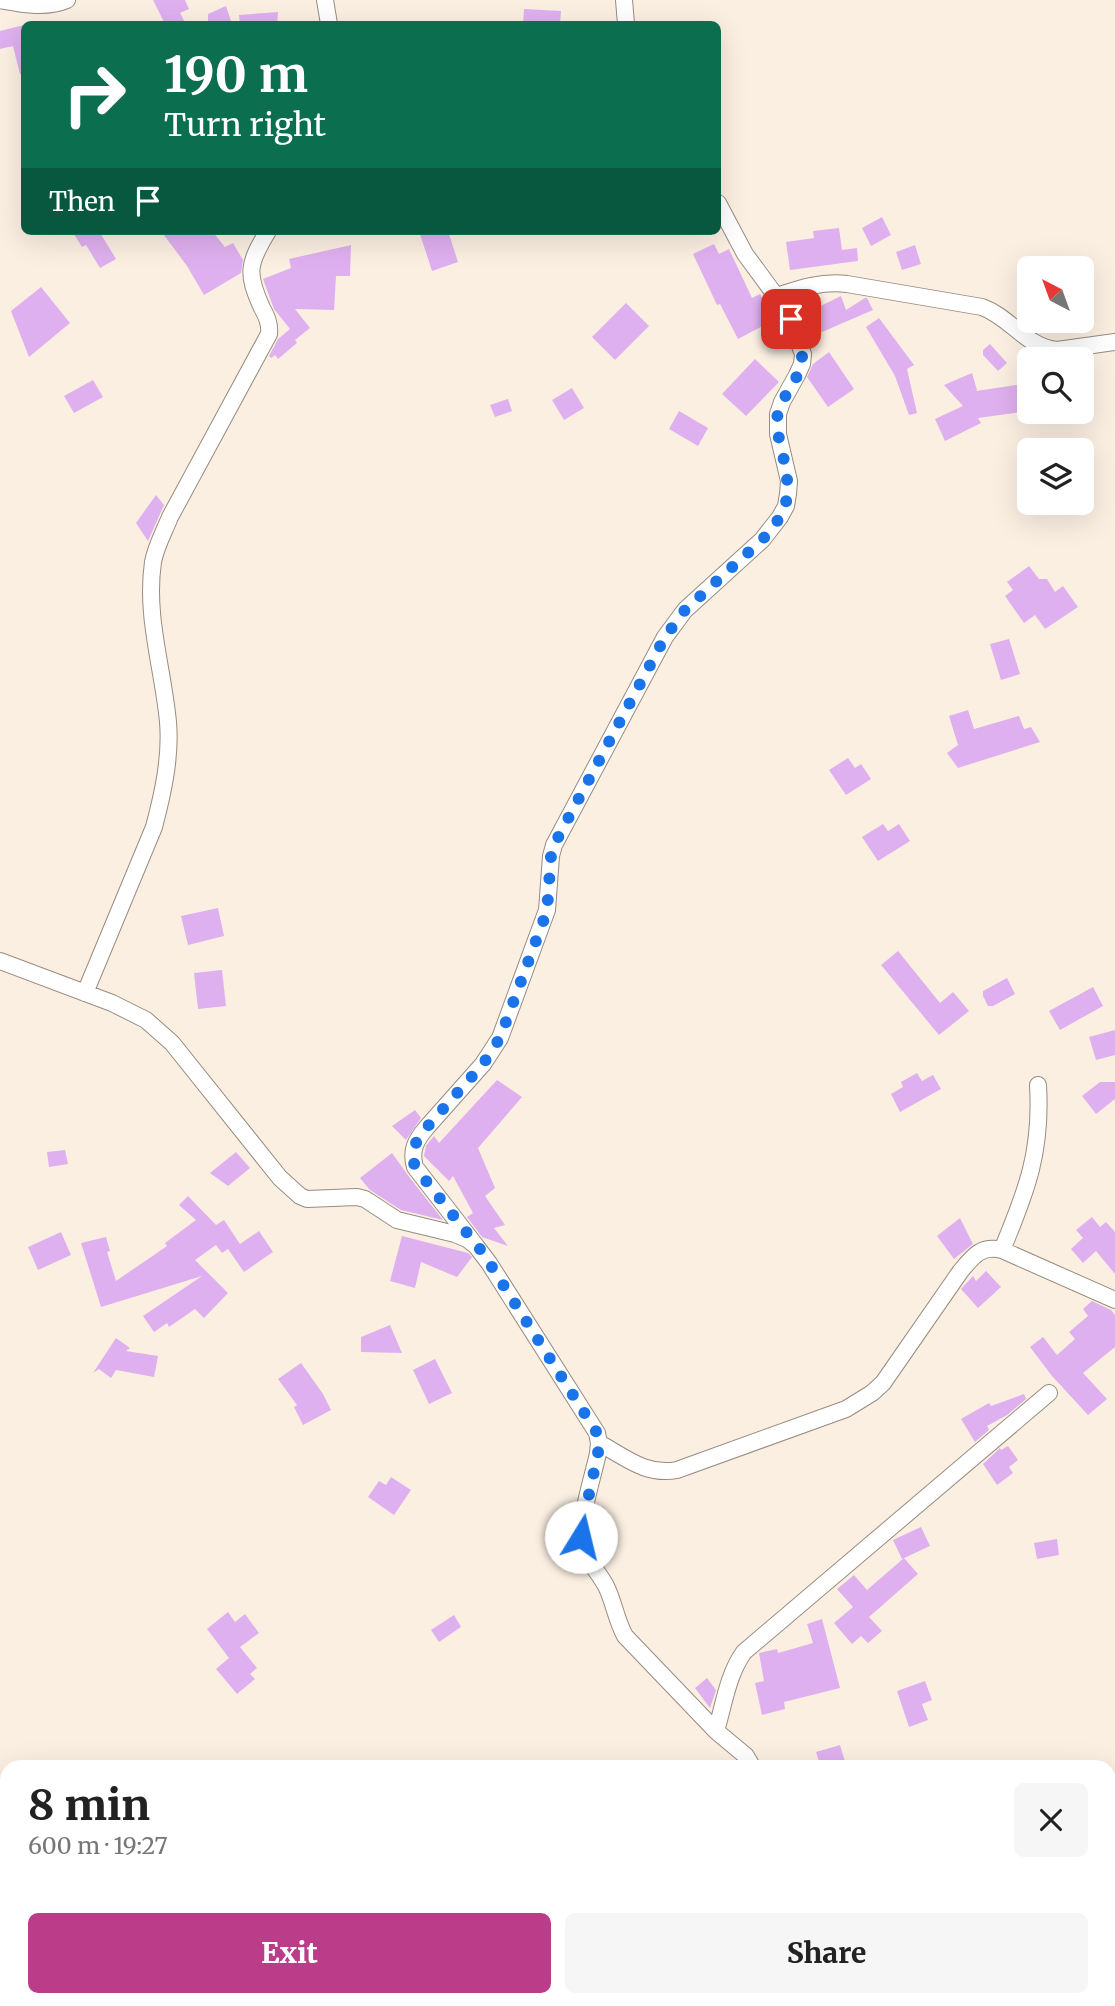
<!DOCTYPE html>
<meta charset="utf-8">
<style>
:root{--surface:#fff;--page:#f6f6f6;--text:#222;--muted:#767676;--accent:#bb3c89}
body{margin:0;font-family:Merriweather,serif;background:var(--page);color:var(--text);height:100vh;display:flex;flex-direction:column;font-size:26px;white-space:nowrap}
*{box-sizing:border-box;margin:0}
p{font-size:23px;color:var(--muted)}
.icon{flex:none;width:38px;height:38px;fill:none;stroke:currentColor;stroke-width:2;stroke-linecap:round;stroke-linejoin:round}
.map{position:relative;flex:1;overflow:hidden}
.sheet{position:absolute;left:0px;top:1760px;width:1116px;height:247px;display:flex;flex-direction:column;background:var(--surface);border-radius:21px 21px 0 0;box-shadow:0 7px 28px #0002}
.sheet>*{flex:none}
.hud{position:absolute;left:21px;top:21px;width:700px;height:214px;border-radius:10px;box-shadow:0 7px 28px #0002;background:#0b6e4f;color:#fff;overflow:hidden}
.needle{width:46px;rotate:319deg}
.fabs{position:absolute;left:1017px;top:256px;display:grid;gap:14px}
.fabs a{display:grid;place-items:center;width:77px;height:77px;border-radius:10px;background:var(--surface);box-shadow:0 7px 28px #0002;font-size:35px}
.pin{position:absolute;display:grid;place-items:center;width:60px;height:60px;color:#fff;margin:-30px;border-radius:14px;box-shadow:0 4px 10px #0006}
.me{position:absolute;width:77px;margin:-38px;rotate:9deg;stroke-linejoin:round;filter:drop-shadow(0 0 5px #0008)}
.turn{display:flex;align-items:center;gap:24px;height:147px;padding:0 28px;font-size:32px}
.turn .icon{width:91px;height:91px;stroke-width:2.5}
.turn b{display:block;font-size:49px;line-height:60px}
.then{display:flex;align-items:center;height:66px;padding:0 28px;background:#0003;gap:14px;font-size:26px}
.round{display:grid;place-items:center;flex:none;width:74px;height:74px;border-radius:10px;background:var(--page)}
.overview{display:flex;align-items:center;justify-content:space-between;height:119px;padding:0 28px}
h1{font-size:42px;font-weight:800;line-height:52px}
.cta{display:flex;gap:14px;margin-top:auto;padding:14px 28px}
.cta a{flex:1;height:80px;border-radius:10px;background:var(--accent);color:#fff;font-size:28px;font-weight:800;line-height:80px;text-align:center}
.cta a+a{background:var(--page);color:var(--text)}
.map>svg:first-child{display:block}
.building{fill:#dfb0ef}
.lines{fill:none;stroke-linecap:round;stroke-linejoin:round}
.minor-casing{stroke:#978c80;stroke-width:18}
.minor{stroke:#fff;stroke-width:16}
.route{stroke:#1a73e8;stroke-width:12;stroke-dasharray:0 21.6}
</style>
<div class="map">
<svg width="1115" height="2006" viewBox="0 0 1115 2006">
<rect width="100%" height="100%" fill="#fbefe2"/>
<path class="building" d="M153,0H185L189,9L180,13L186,24H165Z
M226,6L232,24H208V14Z
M524,9L561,11L560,24H523Z
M278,12L277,24H240L239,15Z
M24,25V74H20L13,46L0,49V31Z
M882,217L891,235L871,246L862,228Z
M839,228L842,250L857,248L858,261L790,270L786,242L814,238L813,231Z
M72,231H99L116,259L100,268L86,245L82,247Z
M161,231H212L225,247L233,243L243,260L241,273L204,295L187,266Z
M419,231H448L458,262L432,271Z
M714,244L719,254L729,249L752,298L760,294L772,316V321L738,339L720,304L717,305L693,254Z
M351,245L350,276H336L334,310L295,309L310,328L295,340L297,343L278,359L275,355L271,358L269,356L278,339L290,329L274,309L263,279L291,268L289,259Z
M915,245L921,264L902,270L896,252Z
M41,287L70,323L29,357L11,311Z
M841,296L846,310L865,298H867L873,310L808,338L801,320L812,315L810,311Z
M626,303L649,326L615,360L592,337Z
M879,318L914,365L907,369L917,413L909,415L895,376L866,327Z
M990,344L1007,363L998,371L983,355V350Z
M829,352L854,389L828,407L807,377L813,364Z
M755,359L779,382L746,416L722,394Z
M972,373L977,390L976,391L1029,383V411L978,418L981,423L945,441L935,419L963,406L944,385Z
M93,380L103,397L74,413L64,396Z
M572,388L584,408L564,420L552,400Z
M508,399L512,411L495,417L490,405Z
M679,411L708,428L698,446L669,429Z
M156,495L164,505L148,541L136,523Z
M1029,566L1039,579H1047L1055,592L1063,586L1078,607L1045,629L1035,615L1024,623L1005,596L1013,590L1007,582Z
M1009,639L1020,674L1001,680L990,644Z
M968,710L974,729L1019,716L1024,729L1031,727L1040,742L958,768L947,753L958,745L949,716Z
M848,758L855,768L861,764L871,779L846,795L829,770Z
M883,824L888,831L899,824L910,841L878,861L862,837Z
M218,908L224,936L188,945L181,916Z
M898,951L940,1003L953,992L969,1011L939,1035L881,965Z
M222,970L226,1006L198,1009L194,973Z
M1007,978L1015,994L993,1006H988L983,996V991Z
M1093,987L1103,1006L1060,1030L1049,1011Z
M1115,1030V1055L1096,1060L1089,1037Z
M917,1073L922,1081L933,1075L941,1089L900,1112L891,1094L903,1087L901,1082Z
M497,1080L522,1097L478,1148L495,1188L485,1196L505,1225L494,1228L508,1246L482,1237L467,1217L473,1213L453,1176L449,1181L424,1156L426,1146L434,1136L439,1143Z
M1100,1082H1115V1099L1096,1114L1082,1096Z
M415,1110L421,1118L406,1140L392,1126Z
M65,1150L68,1164L49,1167L47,1152Z
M236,1152L250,1168L228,1186L210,1173Z
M392,1153L410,1178L443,1220L401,1210L370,1190L360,1178Z
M188,1196L216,1225L224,1220L240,1244L259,1231L273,1252L244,1272L228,1249L222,1253L216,1245L195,1260L228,1293L204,1318L195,1309L169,1327L167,1323L154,1332L143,1316L202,1276L101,1307L81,1243L106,1237L110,1251L107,1252L116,1281L167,1246L165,1243L196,1220L179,1205Z
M1092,1217L1100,1227L1106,1222L1115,1232V1274L1096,1251L1083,1263L1071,1249L1083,1238L1076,1230Z
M960,1218L973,1244L954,1259L937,1236Z
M61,1232L71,1255L38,1270L28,1247Z
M402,1236L468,1253L472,1257L457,1277L421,1262L415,1288L390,1281Z
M986,1271L1001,1287L978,1308L961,1289L973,1276L976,1281Z
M1092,1301L1111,1310L1115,1315V1347L1083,1373L1107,1399L1088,1415L1052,1376L1030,1347L1043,1337L1057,1355L1075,1339L1069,1332L1088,1316L1083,1309Z
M390,1325L402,1353L361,1352V1337Z
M116,1338L130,1348L126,1351L158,1356L154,1377L116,1370L111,1378L99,1369L93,1373Z
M435,1359L452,1393L429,1404L413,1370Z
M301,1363L323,1394L331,1410L303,1425L294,1407L297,1405L278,1379Z
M1024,1394L1026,1399L1007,1415L987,1426L989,1430L975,1442L961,1419L989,1403L991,1406Z
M1008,1446L1018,1460L1009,1467L1013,1473L997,1485L983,1464L1000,1448L1001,1450Z
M391,1477L411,1490L394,1515L368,1497L379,1481L386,1485Z
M921,1527L930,1546L902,1559L893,1540Z
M1057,1539L1059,1555L1037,1559L1034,1543Z
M904,1558L918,1574L869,1617L882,1631L868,1643L861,1636L852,1644L834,1623L853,1607L837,1589L854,1575L867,1590Z
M228,1612L235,1622L245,1614L259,1633L240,1647L257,1668L250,1674L255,1679L237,1694L216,1669L229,1658L207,1629Z
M454,1615L461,1627L439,1642L431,1630Z
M822,1619L840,1688L784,1702L785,1709L762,1715L755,1683L764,1681L759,1653L777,1649L778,1653L813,1643L807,1624Z
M707,1678L716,1690L710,1708L695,1688Z
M925,1681L932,1700L922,1704L928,1720L909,1727L897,1691Z
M840,1745L847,1768H821L816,1752Z"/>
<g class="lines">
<defs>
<path id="minor" d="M0,0C22,4 46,9 67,0
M325,0L329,24
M624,0L626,24
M777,296C801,288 822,281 847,284L982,307C1010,317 1026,347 1057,350L1115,342
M0,961L112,1003L146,1020L172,1043L280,1178L300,1196L307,1199L357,1197L365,1199L397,1220L455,1234L467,1239L476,1246L489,1263L597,1433L599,1443L598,1453C593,1478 576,1525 584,1549C588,1562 599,1573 606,1586C614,1602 616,1620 625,1636L716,1731L746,1756L753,1768
M85,993L154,827C163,793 171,757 168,722C163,668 145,616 153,562C156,546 164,532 170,517L269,334C270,324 267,317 262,308C246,273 248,264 268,231
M476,1246L415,1167C410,1150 416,1140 427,1127L483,1064L500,1038L547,910L551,856L554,845L665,637L685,610L762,540L780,517L786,506L788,494L789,481L778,434V414L782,402L797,375L802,364L803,354L787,311L745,254L718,203
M1002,1250C1027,1190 1042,1151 1038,1085
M599,1443C625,1457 646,1476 677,1470L846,1409L872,1393L883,1383L960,1272C973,1256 981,1245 1002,1250L1115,1300
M716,1731C724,1704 728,1674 744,1652L1049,1393
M812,2000L819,2006"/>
</defs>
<use href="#minor" class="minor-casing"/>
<use href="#minor" class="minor"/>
</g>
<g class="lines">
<path class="route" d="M581,1537L583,1522L598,1453L599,1443L597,1433L483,1253L415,1167C410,1150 416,1140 427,1127L483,1064L500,1038L547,911L551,856L554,845L665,637L685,610L762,540C792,507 791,493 782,451C780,441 776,430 777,419C779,396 803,379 802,355C802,343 795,330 791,319"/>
</g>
</svg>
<div class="fabs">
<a><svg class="needle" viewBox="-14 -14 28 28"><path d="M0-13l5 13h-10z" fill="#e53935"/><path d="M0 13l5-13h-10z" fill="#767676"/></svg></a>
<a><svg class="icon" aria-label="search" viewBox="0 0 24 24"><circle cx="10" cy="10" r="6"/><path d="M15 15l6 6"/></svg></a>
<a><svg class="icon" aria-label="layers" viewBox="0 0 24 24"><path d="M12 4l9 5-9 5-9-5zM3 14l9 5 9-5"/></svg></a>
</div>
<div class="pin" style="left:791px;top:319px;background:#d93025"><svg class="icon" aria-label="arrive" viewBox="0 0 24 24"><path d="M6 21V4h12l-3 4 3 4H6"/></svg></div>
<svg class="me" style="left:581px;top:1537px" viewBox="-20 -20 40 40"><circle r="19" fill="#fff"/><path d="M0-13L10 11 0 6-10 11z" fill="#1a73e8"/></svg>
<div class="hud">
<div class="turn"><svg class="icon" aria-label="right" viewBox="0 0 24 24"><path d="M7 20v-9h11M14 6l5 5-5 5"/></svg><div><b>190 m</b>Turn right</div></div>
<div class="then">Then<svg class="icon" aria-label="arrive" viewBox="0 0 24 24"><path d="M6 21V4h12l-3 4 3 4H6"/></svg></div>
</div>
<section class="sheet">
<div class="overview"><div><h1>8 min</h1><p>600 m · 19:27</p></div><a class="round"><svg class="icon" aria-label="close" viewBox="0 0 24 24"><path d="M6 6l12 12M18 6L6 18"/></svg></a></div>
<div class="cta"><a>Exit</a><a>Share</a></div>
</section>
</div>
